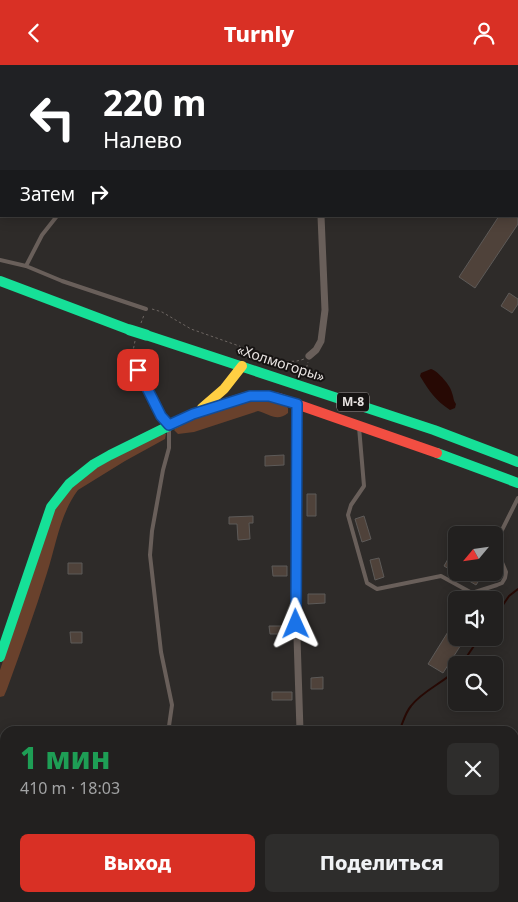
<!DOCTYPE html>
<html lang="ru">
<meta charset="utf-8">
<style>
:root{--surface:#22201f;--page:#2e2d2c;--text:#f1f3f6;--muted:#a2a3a4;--line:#3f3e3d;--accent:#d93025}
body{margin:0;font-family:"Noto Sans",sans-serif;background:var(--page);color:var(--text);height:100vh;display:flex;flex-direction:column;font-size:19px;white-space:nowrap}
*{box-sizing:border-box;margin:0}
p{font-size:16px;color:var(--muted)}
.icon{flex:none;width:28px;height:28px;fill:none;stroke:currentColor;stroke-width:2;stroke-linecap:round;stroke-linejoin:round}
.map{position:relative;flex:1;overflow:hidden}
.details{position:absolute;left:0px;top:661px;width:519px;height:176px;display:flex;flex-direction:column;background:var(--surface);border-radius:15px 15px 0 0;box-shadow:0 2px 12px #0003,0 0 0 1px var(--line)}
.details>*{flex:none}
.hud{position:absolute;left:0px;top:0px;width:519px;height:152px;box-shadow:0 2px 12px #0003,0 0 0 1px var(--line);background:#202124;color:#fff;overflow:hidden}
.needle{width:32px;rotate:241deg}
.buttons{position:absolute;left:448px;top:461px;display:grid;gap:10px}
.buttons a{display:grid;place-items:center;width:55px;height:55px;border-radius:8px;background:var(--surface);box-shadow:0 2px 12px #0003,0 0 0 1px var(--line);font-size:25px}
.pin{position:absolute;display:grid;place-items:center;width:42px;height:42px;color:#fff;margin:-21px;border-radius:10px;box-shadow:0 2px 8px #0006}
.me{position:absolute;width:55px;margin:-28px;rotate:359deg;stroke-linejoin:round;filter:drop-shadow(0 0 4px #0008)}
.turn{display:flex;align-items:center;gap:18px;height:105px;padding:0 20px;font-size:22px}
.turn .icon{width:65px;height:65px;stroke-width:2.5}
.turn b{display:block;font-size:35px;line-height:42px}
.then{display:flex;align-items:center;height:48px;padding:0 20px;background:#0003;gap:10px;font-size:19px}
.round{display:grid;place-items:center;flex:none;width:52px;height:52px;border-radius:8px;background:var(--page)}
.head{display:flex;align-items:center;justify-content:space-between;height:85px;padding:0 20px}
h1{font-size:30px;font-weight:800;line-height:38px;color:#1e9e55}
.primary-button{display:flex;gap:10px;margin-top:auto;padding:10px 20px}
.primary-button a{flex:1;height:58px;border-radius:8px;background:var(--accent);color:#fff;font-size:20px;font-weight:800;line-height:58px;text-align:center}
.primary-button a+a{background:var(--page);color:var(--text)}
header{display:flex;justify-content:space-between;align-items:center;height:65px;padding:0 20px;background:var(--accent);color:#fff;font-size:22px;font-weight:800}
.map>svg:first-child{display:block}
.green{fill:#69412c}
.water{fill:#270904}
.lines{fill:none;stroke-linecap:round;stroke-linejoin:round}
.stream{stroke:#270904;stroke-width:2}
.building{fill:#4f423a;stroke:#5d5a58}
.path{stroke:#6d6662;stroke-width:1;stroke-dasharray:2.5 2.5;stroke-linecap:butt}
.lane{stroke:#695f5a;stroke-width:4}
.street{stroke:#695f5a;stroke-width:7}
.fast{stroke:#16e098;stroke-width:10}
.slow{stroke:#ffcf43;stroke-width:10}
.jam{stroke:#f24e42;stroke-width:10}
.fast-bridge{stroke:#16e098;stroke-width:11}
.route-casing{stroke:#114b97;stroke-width:12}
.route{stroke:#1a73e8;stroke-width:9}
.labels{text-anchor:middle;stroke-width:4;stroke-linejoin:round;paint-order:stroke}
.shield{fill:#161312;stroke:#aaa5a4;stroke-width:1}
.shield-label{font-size:12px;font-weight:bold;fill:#e9e4e2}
.street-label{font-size:14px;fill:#e9e4e2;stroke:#161312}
</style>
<header><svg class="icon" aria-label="back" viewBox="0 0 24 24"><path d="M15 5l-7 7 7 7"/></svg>Turnly<svg class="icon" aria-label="person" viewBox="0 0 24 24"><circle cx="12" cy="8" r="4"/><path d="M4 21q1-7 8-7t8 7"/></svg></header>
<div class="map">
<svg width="518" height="837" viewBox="0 0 518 837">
<rect width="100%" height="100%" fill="#2e2b29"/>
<path class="green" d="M258,333L282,337L288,343V348C277,357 269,349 258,346L194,367L178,369L174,365L177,360L222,343Z
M161,367L166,369L165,374L125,396L78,425C60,449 56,480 47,508C35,547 21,585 7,624L4,631L0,632V605L50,455L61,432L81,412L120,389Z"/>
<path class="water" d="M431,304C438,306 451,321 452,328C454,333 453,335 456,339L455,343L450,345C435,335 430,327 420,311L421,308Z"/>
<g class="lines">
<path class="stream" d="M494,553L509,531L518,524
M461,600L480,572
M399,666C403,658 405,648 411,641C422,626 443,618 456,605
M395,837L397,832"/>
</g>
<path class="building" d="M499,151H518V159L475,223L459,212Z
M509,228L518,234V239L512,248L501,241Z
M284,390V400L265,401V391Z
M307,429H316V451H307Z
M253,451V458H249L250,474L238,475L237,459H229V452Z
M364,451L371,474L362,477L355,454Z
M456,480V508H484L476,520L444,501Z
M379,493L384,512L375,515L370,495Z
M68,498H82V509H68Z
M272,501H287V511H273Z
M308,529H325V538L308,539Z
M456,554V572H466L443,608L428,599Z
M269,561H288V569H270Z
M70,567H82V578H71Z
M323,612V624H311V613Z
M272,627H292V635H272Z"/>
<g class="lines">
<path class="path" d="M152,244L162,247L191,264L276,294C286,296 294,298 304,294
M141,258L144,250
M135,276L133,286L136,299
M304,312L308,297"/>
<path class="lane" d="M53,1L55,0
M178,1L179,0
M261,1L262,0
M0,42H1
M0,195L26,201L62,216L146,244
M26,201L42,170L57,151
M138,305L161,351L169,360V383L163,405L152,466L150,490L161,587L172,640L169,661L165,666
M359,362L364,421L351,440L348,450L367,518L377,524L441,511L472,528L497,520L502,518L505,513L506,507L501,495L497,475L518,433
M0,676H5"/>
<path class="street" d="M317,0V1
M328,1L332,0
M309,291L316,285L321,276L325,245L321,151
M297,339L296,541L300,666"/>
<path class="fast" d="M0,216L130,265
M146,270L434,365L518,397
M437,388L518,418
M0,592L51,442L69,419L94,399L110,390L193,349L208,344"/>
<path class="slow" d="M202,343L224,324L242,301"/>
<path class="jam" d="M208,344L245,332L258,330L279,333L437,388"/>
<path class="fast-bridge" d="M130,265L146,270"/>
</g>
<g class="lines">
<defs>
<path id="route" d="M138,305L161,351L169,360L193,349L250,331H269L297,339L296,559"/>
</defs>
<use href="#route" class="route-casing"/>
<use href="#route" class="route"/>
</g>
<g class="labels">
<rect class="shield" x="337" y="327.5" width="32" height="19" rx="4"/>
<g class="shield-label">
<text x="353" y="341">М-8</text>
</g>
<g class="street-label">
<text transform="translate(281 298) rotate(18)" y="5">«Холмогоры»</text>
</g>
</g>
</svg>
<div class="buttons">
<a><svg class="needle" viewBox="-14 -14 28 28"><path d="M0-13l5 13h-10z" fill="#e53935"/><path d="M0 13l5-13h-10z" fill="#a2a3a4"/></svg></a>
<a><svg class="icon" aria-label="sound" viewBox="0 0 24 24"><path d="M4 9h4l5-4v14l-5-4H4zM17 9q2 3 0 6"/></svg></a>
<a><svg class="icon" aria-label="search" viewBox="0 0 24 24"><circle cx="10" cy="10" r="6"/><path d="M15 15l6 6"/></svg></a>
</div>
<div class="pin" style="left:138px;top:305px;background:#d93025"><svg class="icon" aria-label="arrive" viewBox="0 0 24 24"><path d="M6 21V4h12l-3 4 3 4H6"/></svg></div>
<svg class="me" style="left:296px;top:559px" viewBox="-20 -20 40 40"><path d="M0-17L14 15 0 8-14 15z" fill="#1a73e8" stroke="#fff" stroke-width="4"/></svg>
<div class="hud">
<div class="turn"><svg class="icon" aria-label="left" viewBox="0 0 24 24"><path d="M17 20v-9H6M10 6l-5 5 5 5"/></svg><div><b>220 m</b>Налево</div></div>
<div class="then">Затем<svg class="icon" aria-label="right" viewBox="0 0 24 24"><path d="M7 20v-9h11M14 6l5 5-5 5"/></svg></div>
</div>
<section class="details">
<div class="head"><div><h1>1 мин</h1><p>410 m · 18:03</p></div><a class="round"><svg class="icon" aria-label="close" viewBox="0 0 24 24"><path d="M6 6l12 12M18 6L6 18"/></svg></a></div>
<div class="primary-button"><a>Выход</a><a>Поделиться</a></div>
</section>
</div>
